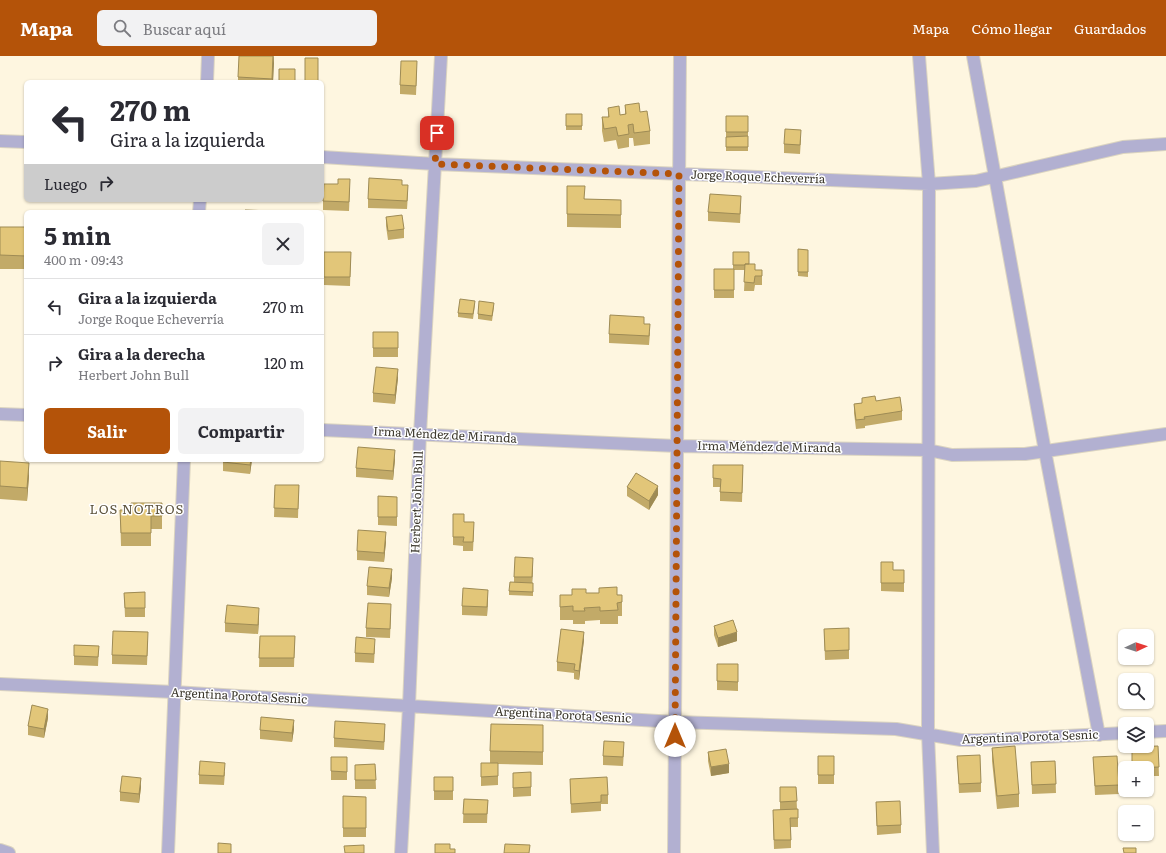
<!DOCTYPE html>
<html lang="es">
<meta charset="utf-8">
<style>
:root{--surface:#fff;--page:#f2f2f3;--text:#2b2b33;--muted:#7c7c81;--line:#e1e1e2;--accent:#b45309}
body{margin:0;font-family:Literata,serif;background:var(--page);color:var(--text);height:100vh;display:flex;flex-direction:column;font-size:15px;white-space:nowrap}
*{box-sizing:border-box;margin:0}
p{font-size:13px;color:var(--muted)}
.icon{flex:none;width:22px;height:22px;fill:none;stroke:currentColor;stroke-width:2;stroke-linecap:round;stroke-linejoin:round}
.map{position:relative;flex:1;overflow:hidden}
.side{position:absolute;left:24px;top:154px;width:300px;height:252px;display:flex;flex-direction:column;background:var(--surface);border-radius:6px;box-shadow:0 1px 3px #0004}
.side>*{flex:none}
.guide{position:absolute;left:24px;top:24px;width:300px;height:122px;border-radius:6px;box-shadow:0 1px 3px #0004;background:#fff;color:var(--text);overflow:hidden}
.needle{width:26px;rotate:86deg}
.fabs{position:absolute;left:1118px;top:573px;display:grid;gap:8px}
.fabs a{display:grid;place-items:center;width:36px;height:36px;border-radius:6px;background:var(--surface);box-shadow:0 1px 3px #0004;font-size:20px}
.pin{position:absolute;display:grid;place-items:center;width:34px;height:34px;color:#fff;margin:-17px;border-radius:8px;box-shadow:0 2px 6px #0006}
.me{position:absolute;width:44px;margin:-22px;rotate:0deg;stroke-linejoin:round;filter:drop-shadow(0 0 3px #0008)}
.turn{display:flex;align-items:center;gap:14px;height:84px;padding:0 20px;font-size:18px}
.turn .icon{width:52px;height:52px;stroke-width:2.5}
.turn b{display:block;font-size:28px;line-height:34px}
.then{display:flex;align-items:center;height:38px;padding:0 20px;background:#0003;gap:8px;font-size:15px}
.round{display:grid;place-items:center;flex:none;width:42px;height:42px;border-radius:6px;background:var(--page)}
.head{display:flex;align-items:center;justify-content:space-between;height:68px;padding:0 20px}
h1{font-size:24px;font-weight:700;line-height:30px}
.cta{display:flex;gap:8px;margin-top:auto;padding:8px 20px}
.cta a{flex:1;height:46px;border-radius:6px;background:var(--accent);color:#fff;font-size:16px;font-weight:700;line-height:46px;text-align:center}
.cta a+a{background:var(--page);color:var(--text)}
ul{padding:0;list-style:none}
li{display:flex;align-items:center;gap:12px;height:56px;padding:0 20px;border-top:1px solid var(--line)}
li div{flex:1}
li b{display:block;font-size:15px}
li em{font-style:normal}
header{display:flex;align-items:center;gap:24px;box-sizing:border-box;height:56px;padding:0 20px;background:var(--accent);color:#fff}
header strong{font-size:19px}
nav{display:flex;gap:22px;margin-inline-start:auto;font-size:14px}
.search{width:280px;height:36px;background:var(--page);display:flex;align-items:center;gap:10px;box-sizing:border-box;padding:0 14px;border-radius:6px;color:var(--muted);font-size:15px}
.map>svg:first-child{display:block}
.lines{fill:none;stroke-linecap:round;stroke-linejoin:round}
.street-casing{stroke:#dbd4c0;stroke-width:14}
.street{stroke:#b2b0d1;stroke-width:12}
.wall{fill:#c2aa68}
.shaded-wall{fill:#9e8b55}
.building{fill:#e2c679;stroke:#9e8b55}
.route{stroke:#b45309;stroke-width:7;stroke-dasharray:0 12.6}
.labels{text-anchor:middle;stroke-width:3;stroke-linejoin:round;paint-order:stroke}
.street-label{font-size:12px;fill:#3c382d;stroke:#fff}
.neighbourhood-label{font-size:13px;letter-spacing:1px;fill:#5f563f;stroke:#fff}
</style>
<header>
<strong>Mapa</strong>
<div class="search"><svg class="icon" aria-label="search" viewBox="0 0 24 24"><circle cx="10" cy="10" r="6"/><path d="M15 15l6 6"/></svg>Buscar aquí</div>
<nav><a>Mapa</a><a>Cómo llegar</a><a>Guardados</a></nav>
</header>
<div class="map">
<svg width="1166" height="797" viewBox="0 0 1166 797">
<rect width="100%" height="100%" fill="#fef6e0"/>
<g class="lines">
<defs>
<path id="street" d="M919,0L929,128L928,678L933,797
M973,0L1045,395L1099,679
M207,26L208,0
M0,85L26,86
M322,101L435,108L929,128L976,125L1123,91L1166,88
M199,156L200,144
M0,358L26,359
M322,374L677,390L928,394L952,399L1025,398L1166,378
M0,628L174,636L675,666L896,673L961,684H984L1125,677
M1147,676L1166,675
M0,794L9,797
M168,797L184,404
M401,797L409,650L420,378L441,0
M674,797L680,0"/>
</defs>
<use href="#street" class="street-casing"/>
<use href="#street" class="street"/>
</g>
<path class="wall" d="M274,0L273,26H238V21Z
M417,14L416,39L400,38V29Z
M625,49L640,56L650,75V88L634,90L633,82H629V91L618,93L616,84L604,86L602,75V61H608V52L620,59L625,58Z
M566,58H582V74H566Z
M726,60H748V95H726Z
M801,83L800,98L784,97V88Z
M338,128L350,132L349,155L323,154V145Z
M402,129L408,138L407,153L368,152V143Z
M567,130L585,143L621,144V172L567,171Z
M244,144H260V145H244Z
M741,149L740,167L708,165V156Z
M386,161L404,173V182L388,184L386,170Z
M0,171H26V213H0Z
M798,193L808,194V221L798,220Z
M324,196H351L350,230L324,229Z
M733,196L755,214H762V229H755L754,235H744L745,214H734V242H714V213H733Z
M475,249L473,263L458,261V257Z
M494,251L492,265L478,263V258Z
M644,268L650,277L649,289L609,287V278Z
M373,276H398V301H373Z
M398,322L395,348L373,346V337Z
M862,342L876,345L902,355V364L865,370V372L856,373L854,357V348L862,347Z
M395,403L393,424L356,421V412Z
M223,404H252L250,418L223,415Z
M0,405L29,420L27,445L0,443Z
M713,409H743L742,446L720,445V431H713Z
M275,429H299L298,462L274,461Z
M627,431L658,439L649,454L627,440Z
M378,440L397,441V470L378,469Z
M162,447V473H151V490H121L120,454H131Z
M453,458L464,466L474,475L473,495H463V490L453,489Z
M386,485L384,506L357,504V495Z
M881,506L893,514H904V536L881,535Z
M533,511L532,527H533V540L509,539V535L514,526V521Z
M392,522L389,541L367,539V530Z
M145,536V561H125L124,537Z
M586,537L622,539V560H618V568H600V564L585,565V568H573V564H560V539H572Z
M488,542L487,560L462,559V550Z
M391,557L390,582L366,581V572Z
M259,561L258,578L225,576V567Z
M714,570L737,585L718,591L714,579Z
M824,573L849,594V603L825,604Z
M260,580H295L294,611H259Z
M584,584L579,624L574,623V617L557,615V606Z
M148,585L147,609L112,608V599Z
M74,589L99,590L98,610L74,609Z
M375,591L374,607L355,606V597Z
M717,608H738V635L717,634Z
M48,662L44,682L28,679V670Z
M294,673L292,686L260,683V674Z
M385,677L384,694L334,691V682Z
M543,682V709L498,708V729L481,730V707H490V695Z
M1158,690L1159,720H1147V712H1132V691Z
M992,692L1019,738V751L997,753L992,705Z
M624,694L623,710L603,709V700Z
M708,696L729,717L711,720L708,705Z
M818,700H834V728H818Z
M957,700L981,727V736L959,737Z
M331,701H347V724H331Z
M1093,701L1119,729V738L1095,739Z
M1055,705L1056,737L1032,738L1031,706Z
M375,708L376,733H355V709Z
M225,716L224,729L199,728V719Z
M513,717L531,731V740L513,741Z
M434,721H453V744H434Z
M570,723L608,739V748H601V755L571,757Z
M141,731L139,747L120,745V736Z
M780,731H796L797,753H798V771H791V792L774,793L773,763L780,754Z
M343,740L366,741V781H343Z
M464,743L488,744L487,767H463Z
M876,746L901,769V777L877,779Z"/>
<path class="shaded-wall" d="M273,0L274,7L273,26H272Z
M398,313V322L395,348V339Z
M395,394V403L393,424V415Z
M251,404H252L250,418V409Z
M29,407V420L27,445V432Z
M658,430V439L649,454V445Z
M386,476V485L384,506V497Z
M533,502V511L532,530V521Z
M392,513V522L389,541V532Z
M488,534V542L487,560V551Z
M259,552V561L258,578V569Z
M584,576V584L579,624V615Z
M737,576V585L718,591V582Z
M48,653V662L44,682V673Z
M294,664V673L292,686V677Z
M729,708V717L711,720V711Z
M141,722V731L139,747V738Z"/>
<path class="building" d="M239,0H273L272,23L238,21Z
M305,2H318V26H305Z
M401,5H417L416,30L400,29Z
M279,13H295V26H279Z
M639,47L640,56L647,55L650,75L634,77L633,68L628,69L629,78L618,80L616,71L604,73L602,61H609L608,52L619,50L620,59L626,58L625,49Z
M566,58H582V70H566Z
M726,60H748V76H726Z
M785,73L801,74L800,89L784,88Z
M748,80V91H726V81Z
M369,122L402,124V129H408L407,145L368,143Z
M338,123H350L349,146L323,145L324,128H338Z
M567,130H585L584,143L621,144V159L567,158Z
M710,138L741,140L740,158L708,156Z
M245,154L272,155V156H245Z
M402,159L404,173L388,175L386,161Z
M0,171H26V200L0,199Z
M798,193L808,194V216H798Z
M324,196H351L350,221H324Z
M733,196H749V208H745V209H733Z
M745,208H755V214H762V220H755L754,227L744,226Z
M714,213H734V234H714Z
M460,243L475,245L473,258L458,257Z
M479,245L494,247L492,260L478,258Z
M610,259L644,261V268H650L649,280L609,278Z
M373,276H398V292H373Z
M376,311L398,313L395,339L373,337Z
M875,340L876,345L900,341L902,355L864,361L865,363L856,364L854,348L862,347V342Z
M358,391L395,394L393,415L356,412Z
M223,404H251L250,409L223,406Z
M0,405L29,407L27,432L0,430Z
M713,409H743L742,437L720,436L721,423L713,422Z
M636,417L658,430L649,445L627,431Z
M275,429H299L298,453L274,452Z
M378,440L397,441V461H378Z
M131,447H162V460H151V477H121L120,454H131Z
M453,458H464V466H474L473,486H463L464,481H453Z
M358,474L386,476L384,497L357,495Z
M515,501L533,502L532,521H514Z
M881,506H893V514H904V527H881Z
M369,511L392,513L389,532L367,530Z
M510,526L533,527V536L509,535Z
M617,531V539H622V546L617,547L618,554L600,555V551L584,552L585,555H573V550L560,551V539H572V533H586V537H599V532Z
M463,532L488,534L487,551L462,550Z
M145,536V552H125L124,537Z
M368,547L391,548L390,573L366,572Z
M227,549L259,552L258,569L225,567Z
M733,564L737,576L718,582L714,570Z
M849,572V594L825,595L824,573Z
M561,573L584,576L579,615L574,614L575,608L557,606Z
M113,575L148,576L147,600L112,599Z
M260,580H295L294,602H259Z
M356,581L375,583L374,598L355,597Z
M74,589L99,590L98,601L74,600Z
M717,608H738V626L717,625Z
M32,649L48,653L44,673L28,670Z
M261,661L294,664L292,677L260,674Z
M335,665L385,668L384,686L334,682Z
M491,668L543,669V696L490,695Z
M604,685L624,686L623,701L603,700Z
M1015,690L1019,738L997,740L992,692Z
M1158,690L1159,711L1132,712V691Z
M726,693L729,708L711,711L708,696Z
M980,699L981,727L959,728L957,700Z
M818,700H834V719H818Z
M1117,700L1119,729L1095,730L1093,701Z
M331,701H347V716L331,715Z
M200,705L225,707L224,720L199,719Z
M1055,705L1056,728L1032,729L1031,706Z
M481,707H498V720L481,721Z
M375,708L376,724H355V709Z
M531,716V731L513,732V717Z
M122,720L141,722L139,738L120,736Z
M434,721H453V735H434Z
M607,721L608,739H601V746L571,748L570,723Z
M780,731H796L797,745L780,746Z
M343,740L366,741V772H343Z
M464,743L488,744L487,758H463Z
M900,745L901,769L877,770L876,746Z
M798,753V762H790L791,784H774L773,754Z
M218,787L231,788V797H218Z
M435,788H450V793H455V797H435Z
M505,788L530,789L529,797H504Z
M364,789V797H345L344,790Z
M1123,792H1136V797H1124Z"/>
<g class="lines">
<path class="route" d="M437,77L435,108L679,118L675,680"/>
</g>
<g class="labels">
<g class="street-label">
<text transform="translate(758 121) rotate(2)" y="4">Jorge Roque Echeverría</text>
<text transform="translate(445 379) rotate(3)" y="4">Irma Méndez de Miranda</text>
<text transform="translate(769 391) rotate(1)" y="4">Irma Méndez de Miranda</text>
<text transform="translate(417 446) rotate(-88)" y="4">Herbert John Bull</text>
<text transform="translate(239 640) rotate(3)" y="4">Argentina Porota Sesnic</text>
<text transform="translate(563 659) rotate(3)" y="4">Argentina Porota Sesnic</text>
<text transform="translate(1030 681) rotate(-2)" y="4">Argentina Porota Sesnic</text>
</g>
<g class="neighbourhood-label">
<text x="137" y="458">LOS NOTROS</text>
</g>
</g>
</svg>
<div class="fabs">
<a><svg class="needle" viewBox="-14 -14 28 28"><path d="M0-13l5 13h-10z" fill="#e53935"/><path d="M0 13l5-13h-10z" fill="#7c7c81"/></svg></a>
<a><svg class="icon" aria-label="search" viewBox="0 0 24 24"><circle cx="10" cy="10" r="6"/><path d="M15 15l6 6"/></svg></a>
<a><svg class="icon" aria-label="layers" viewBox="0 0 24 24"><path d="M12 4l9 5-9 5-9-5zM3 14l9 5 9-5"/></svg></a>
<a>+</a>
<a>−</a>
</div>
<div class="pin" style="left:437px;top:77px;background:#d93025"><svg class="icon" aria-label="arrive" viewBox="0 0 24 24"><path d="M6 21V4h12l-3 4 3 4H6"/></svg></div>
<svg class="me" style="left:675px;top:680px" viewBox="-20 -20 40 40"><circle r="19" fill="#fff"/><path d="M0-13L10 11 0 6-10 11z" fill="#b45309"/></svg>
<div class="guide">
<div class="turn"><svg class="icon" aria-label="left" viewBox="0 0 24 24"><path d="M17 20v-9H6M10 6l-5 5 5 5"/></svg><div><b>270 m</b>Gira a la izquierda</div></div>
<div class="then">Luego<svg class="icon" aria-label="right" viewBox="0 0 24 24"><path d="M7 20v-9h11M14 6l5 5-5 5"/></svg></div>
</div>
<section class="side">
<div class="head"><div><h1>5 min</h1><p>400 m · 09:43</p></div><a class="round"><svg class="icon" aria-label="close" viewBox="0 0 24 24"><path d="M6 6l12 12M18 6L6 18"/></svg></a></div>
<ul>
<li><svg class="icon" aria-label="left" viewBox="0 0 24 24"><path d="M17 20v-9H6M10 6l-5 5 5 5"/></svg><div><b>Gira a la izquierda</b><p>Jorge Roque Echeverría</p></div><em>270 m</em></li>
<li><svg class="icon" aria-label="right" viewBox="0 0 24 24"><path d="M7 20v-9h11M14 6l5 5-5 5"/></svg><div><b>Gira a la derecha</b><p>Herbert John Bull</p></div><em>120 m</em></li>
</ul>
<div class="cta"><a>Salir</a><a>Compartir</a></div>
</section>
</div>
